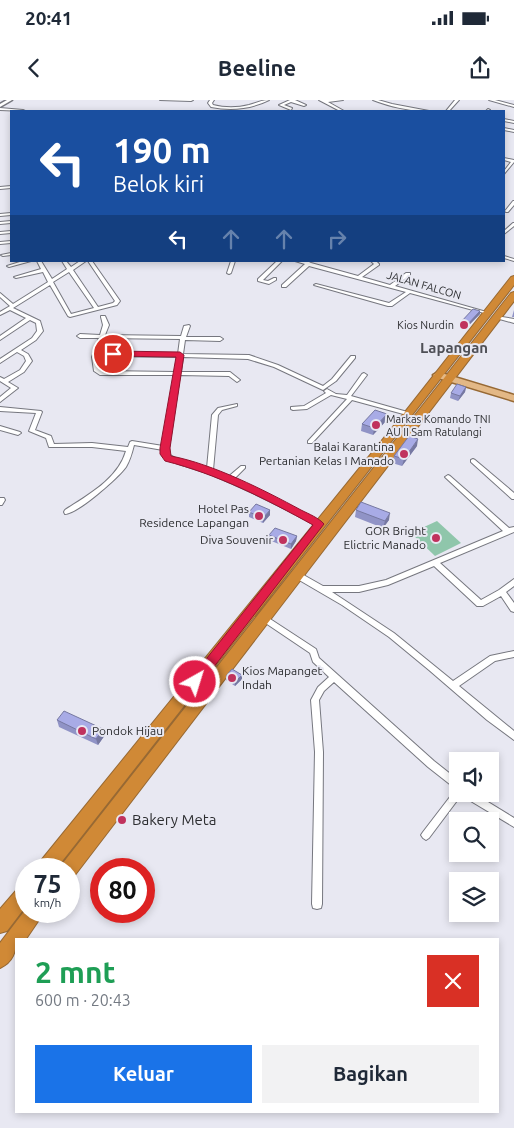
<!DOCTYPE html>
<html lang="id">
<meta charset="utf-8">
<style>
:root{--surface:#fff;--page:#f2f2f3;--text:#1f2937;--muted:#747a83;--accent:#1a73e8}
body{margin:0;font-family:Ubuntu,sans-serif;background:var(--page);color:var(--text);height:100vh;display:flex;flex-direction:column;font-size:19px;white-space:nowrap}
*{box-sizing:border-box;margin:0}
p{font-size:16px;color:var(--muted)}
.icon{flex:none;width:28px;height:28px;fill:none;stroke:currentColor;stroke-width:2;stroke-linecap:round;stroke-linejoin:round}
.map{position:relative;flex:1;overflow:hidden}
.drawer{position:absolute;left:15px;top:838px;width:484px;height:175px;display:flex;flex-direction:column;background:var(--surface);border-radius:0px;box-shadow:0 2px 8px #0003}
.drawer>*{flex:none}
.banner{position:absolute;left:10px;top:10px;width:495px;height:152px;border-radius:0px;box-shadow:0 2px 8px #0003;background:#1a4fa0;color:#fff;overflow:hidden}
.buttons{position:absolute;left:449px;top:652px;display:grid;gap:10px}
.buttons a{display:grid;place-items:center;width:50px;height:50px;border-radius:0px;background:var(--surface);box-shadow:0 2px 8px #0003;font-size:25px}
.speed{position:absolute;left:15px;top:758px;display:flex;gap:10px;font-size:25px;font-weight:700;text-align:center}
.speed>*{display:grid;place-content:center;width:65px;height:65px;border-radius:50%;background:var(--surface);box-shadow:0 2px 8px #0003;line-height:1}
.speed small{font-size:12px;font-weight:400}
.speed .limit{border:8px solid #d22;background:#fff;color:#111}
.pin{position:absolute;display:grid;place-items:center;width:42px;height:42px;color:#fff;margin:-21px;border:2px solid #fff;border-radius:50%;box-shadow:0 1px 5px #0007}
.me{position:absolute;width:55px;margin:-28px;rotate:39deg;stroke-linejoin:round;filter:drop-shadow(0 0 4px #0008)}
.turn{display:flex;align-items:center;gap:18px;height:105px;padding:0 20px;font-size:22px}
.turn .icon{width:65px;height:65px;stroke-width:2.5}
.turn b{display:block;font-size:35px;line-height:42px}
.lanes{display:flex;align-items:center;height:48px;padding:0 20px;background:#0003;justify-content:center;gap:25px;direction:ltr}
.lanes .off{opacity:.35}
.round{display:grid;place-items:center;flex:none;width:52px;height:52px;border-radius:0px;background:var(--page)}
.overview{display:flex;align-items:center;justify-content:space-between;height:85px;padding:0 20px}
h1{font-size:30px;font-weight:700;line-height:38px;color:#1e9e55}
.action{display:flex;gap:10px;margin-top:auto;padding:10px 20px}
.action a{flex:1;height:58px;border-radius:0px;background:var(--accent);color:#fff;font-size:20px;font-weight:700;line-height:58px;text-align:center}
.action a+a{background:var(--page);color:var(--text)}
.status{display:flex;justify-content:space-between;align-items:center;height:35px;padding:0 25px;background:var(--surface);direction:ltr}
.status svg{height:14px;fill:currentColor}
header{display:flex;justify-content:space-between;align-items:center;height:65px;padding:0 20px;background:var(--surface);font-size:22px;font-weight:700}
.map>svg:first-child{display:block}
.green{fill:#8fc6ab}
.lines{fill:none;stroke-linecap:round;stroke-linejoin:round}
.street-casing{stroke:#76777f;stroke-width:2}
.secondary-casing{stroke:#76777f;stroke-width:3}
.primary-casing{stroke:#976934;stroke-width:3}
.highway-casing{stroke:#976934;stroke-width:2}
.street{fill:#fff;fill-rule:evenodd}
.secondary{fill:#fff;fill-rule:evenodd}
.primary{fill:#e3b886;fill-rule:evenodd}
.highway{fill:#d08936;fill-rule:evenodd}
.wall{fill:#9093c6}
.shaded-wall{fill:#7678a1}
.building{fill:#a8abe6;stroke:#7678a1}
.route{fill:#e11d48;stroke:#92132f}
.poi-dot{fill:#c0325d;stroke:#e8e8f2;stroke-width:2}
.labels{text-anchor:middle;stroke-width:4;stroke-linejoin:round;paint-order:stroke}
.far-street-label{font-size:11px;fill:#2d2e31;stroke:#e8e8f2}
.far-poi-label{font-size:11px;fill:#2d2e31;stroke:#e8e8f2;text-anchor:end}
.poi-label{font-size:12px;fill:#2d2e31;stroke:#e8e8f2;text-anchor:end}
.far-district-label{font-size:15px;font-weight:bold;fill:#4e4f56;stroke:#e8e8f2}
.near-poi-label{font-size:15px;fill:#2d2e31;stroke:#e8e8f2;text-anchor:start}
</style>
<div class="status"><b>20:41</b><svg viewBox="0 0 49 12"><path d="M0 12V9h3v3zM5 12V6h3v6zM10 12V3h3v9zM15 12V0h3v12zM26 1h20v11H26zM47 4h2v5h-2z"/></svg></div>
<header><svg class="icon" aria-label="back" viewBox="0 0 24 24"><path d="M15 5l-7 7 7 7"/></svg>Beeline<svg class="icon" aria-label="share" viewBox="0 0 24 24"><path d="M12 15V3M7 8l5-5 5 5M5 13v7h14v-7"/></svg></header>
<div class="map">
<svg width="514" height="1028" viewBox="0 0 514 1028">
<rect width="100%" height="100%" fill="#e8e8f2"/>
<path class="green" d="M437,421L461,443L435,456L411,433Z"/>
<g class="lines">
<defs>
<path id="street" d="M160,0H193L191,1Z
M210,0H214L212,3L213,5C225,8 237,8 249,5C256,3 262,0 269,0C251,9 231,11 211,7L208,3Z
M290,0H295L306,5L304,6L291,2L284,5L292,8L291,10L279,5Z
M319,0H343L328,2L344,11H340Z
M373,0H378L392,4L429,11C413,12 388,6 373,0Z
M455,0H459L449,11H446Z
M489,0H495L514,5V7Z
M0,8L23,10L25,11L0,10Z
M488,9L490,10L489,11H486Z
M504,19L514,21V23L504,21Z
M504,28L514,30V32L504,30Z
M504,58L514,60V62L504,74V71L511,62L504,60Z
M11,86V88L0,89V87Z
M513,101H514V105L508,112H506L505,111Z
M11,113V115L0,116V114Z
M11,121V123L0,124V122Z
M513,123H514V126L504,134V131Z
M11,131V133L0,134V132Z
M11,141V143L0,144V142Z
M11,153V155L3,156L1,155Z
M504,156L514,159V161L504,158Z
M23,161H31L9,167L7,166Z
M37,161H41L52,179L67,169L62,161H66L71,167L80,161H86L73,170L98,207L113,203L115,201L88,161H92L120,201L117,205L70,217L68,216L50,185L13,208L40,221L43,231L36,240L21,250L28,254L32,261L24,272L8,282L18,288L0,302V297L11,288L0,281V277L4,279L20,270L26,261L24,256L17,252L0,263V259L32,238L37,231L36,223L30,220L0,240V236L26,218L10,210L0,215V212L10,206L0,197V193L13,204L48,182L43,172L16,178L14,177L41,169ZM69,172L94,208L71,214L53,182Z
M231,161H235L231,173L229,174L227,173Z
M277,161H282L263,180L268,181L274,178H276V180L269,184L258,181V179Z
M295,161L309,162L311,163L358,176L374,164L371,161H376L379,164V165L362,177L390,185L406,173H410V175L395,186L490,213L488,214L410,193L392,206H388L314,185L316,184L389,203L406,192L309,166L286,187H282V185L305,164Z
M101,216H105L109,225L105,235L181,236L184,226L189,225L190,226L186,237H220L223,239L220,241L185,240L183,254L249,255L278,265L323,286L332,279L351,256H355V258L336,281L323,290L274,267L248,259L183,257L181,272H230L240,280L237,282L229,276L180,275L168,354L179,360L207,368L212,315L218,308L237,304V306L222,310L218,315L213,370L228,377L241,366H245V368L234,379L321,422L322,424L321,426H317C282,407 248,390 212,375C199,369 170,364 162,355L163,350L134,345C132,353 130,360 126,367C118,378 77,414 65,414L64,412L65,410C88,395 118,379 126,351L92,347H49L46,338L29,331L36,313L0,311V307L41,311L42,312L35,330L51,336L54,344L92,343L128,347L130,342L132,341L163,346L175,275H100L94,271L92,257L99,238H80L77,236L80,234L100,235L103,225L101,217ZM104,238L180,239L178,254L99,252ZM98,256L177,257L175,272L101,271L99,269Z
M496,216L514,219V223L496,218Z
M364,273L367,275L351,296L411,313V315H407L352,300L312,343H308V341L347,299L331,295L307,309L293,310L291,309V307L304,306L326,293L324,291L327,289L336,294L347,295L362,274Z
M0,326L20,332L21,333L18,335L0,330Z
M473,359L475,360L514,393V399H512L471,362V360Z
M448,375L450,376L509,428L514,427V432L440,463L481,500L499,490L514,479V486L506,492L514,503V512L511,511L501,496L483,506H477L434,466L388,485L359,492H332L394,533L453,581L490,556L514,551V557L495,561L459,586L514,631V640L487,620L429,570L389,537L342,505L294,477L293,475L294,473H300L323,486H359L386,480L503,431L446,378L445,377Z
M0,398H4L5,400L2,405H0Z
M264,515L316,549L319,558L434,661L458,680V694H462L429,738L426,740L423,738L421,735L423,732L456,689L428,667L334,582L324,591L319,600L323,652L322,804L321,808L317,809L313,808L312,804L315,652L311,600L318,587L329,577L313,562L310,553L261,520L260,518L261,516Z
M462,694H475L514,718V727L464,697Z"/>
<path id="secondary" d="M7,0H12L0,7V4Z"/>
<path id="primary" d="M438,272L514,295V301L435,277L433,275Z"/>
<path id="highway" d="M514,176V185L56,769H36L39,763L405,312L511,177Z
M514,192V201L75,775L69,778V769H60L63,763L511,193Z
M26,783V806L7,831L0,833V809L20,786Z
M26,809V811H45L26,839H16C16,852 13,862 0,868V843Z"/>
</defs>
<use href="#street" class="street-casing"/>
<use href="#secondary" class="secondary-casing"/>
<use href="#primary" class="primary-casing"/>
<use href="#highway" class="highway-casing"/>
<use href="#street" class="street"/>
<use href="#secondary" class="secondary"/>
<use href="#primary" class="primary"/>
<use href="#highway" class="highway"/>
</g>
<path class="wall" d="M514,210V217H512Z
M480,211V214L467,227L459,225L460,223Z
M466,287L465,292L458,301L450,298L451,293Z
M386,321L373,335L361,331L362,324Z
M417,346L402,366L392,363L394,356Z
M356,410L389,420L383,428L355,417Z
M249,412L270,415L263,423L249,417Z
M269,435L297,436L296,441L291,449L269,440Z
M226,576L242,579L235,586L226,580Z
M57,620L103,629L105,635L98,645L59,627Z"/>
<path class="shaded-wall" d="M480,211V214L467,227V225Z
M466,287L465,292L458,301L460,296Z
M387,314L386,321L373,335L374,328Z
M418,339L417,346L402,366L404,359Z
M270,410V415L263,423V418Z
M390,413L389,420L383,428L385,421Z
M297,436L296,441L291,449V444Z
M242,575V579L235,586V582Z
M103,629L105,635L98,645L96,639Z"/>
<path class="building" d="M473,209L480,211L467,225L460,223Z
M457,284L466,287L460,296L451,293Z
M375,310L387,314L374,328L362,324Z
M409,336L418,339L404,359L394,356Z
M361,402L390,413L385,421L356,410Z
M256,404L270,410L263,418L249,412Z
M275,428L297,436L291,444L269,435Z
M232,569L242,575L235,582L226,576Z
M64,611L103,629L96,639L57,620Z"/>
<path class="route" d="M113,251L180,252L184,255L170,348L171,356C213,364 264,390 301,410C309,414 319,418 324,424L200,585H191L189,582L191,578L313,425C266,399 217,374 165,361L160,354V348L176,257L110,256V252Z"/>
<g class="poi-dot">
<circle cx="464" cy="225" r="5"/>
<circle cx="376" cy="325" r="5"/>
<circle cx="404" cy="354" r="5"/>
<circle cx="259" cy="416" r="5"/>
<circle cx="436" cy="438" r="5"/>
<circle cx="283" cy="440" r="5"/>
<circle cx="232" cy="578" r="5"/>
<circle cx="82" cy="631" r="5"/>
<circle cx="122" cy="720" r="5"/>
</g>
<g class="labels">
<g class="far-street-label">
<text transform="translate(424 185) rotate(16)" y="4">JALAN FALCON</text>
</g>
<g class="far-poi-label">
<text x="454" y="229">Kios Nurdin</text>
<text x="386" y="323" text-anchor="start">Markas Komando TNI<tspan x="386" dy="13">AU II Sam Ratulangi</tspan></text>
</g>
<g class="poi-label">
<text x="394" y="351">Balai Karantina<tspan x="394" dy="14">Pertanian Kelas I Manado</tspan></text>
<text x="249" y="413">Hotel Pas<tspan x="249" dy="14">Residence Lapangan</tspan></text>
<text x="426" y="435">GOR Bright<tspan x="426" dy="14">Elictric Manado</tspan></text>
<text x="273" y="444">Diva Souvenir</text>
<text x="242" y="575" text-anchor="start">Kios Mapanget<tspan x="242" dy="14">Indah</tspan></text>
<text x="92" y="635" text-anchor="start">Pondok Hijau</text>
</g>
<g class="far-district-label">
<text x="454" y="253">Lapangan</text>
</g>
<g class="near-poi-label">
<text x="132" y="725">Bakery Meta</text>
</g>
</g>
</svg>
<div class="buttons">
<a><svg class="icon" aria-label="sound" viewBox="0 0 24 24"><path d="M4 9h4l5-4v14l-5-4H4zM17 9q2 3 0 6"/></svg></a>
<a><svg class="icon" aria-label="search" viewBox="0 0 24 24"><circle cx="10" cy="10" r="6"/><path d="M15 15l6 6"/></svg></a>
<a><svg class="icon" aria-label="layers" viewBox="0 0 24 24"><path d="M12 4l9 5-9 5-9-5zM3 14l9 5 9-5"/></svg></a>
</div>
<div class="speed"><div>75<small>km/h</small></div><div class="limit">80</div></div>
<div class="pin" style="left:113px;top:254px;background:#d93025"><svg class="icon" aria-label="arrive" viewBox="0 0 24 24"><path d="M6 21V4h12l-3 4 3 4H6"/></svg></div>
<svg class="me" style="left:195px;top:582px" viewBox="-20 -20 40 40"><circle r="17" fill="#e11d48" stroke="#fff" stroke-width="3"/><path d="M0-11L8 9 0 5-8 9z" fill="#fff"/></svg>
<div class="banner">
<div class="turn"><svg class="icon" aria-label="left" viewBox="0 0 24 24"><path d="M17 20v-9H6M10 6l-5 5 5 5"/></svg><div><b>190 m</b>Belok kiri</div></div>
<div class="lanes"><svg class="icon" aria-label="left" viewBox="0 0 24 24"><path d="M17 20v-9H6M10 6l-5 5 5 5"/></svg><svg class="icon off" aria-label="ahead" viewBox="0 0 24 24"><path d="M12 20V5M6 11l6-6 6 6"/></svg><svg class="icon off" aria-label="ahead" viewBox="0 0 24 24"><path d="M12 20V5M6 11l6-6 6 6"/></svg><svg class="icon off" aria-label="right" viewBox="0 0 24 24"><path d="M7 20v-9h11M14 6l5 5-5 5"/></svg></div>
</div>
<section class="drawer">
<div class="overview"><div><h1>2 mnt</h1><p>600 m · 20:43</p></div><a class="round" style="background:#d93025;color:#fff"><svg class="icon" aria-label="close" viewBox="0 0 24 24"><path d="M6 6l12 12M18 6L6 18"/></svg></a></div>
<div class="action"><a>Keluar</a><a>Bagikan</a></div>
</section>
</div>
